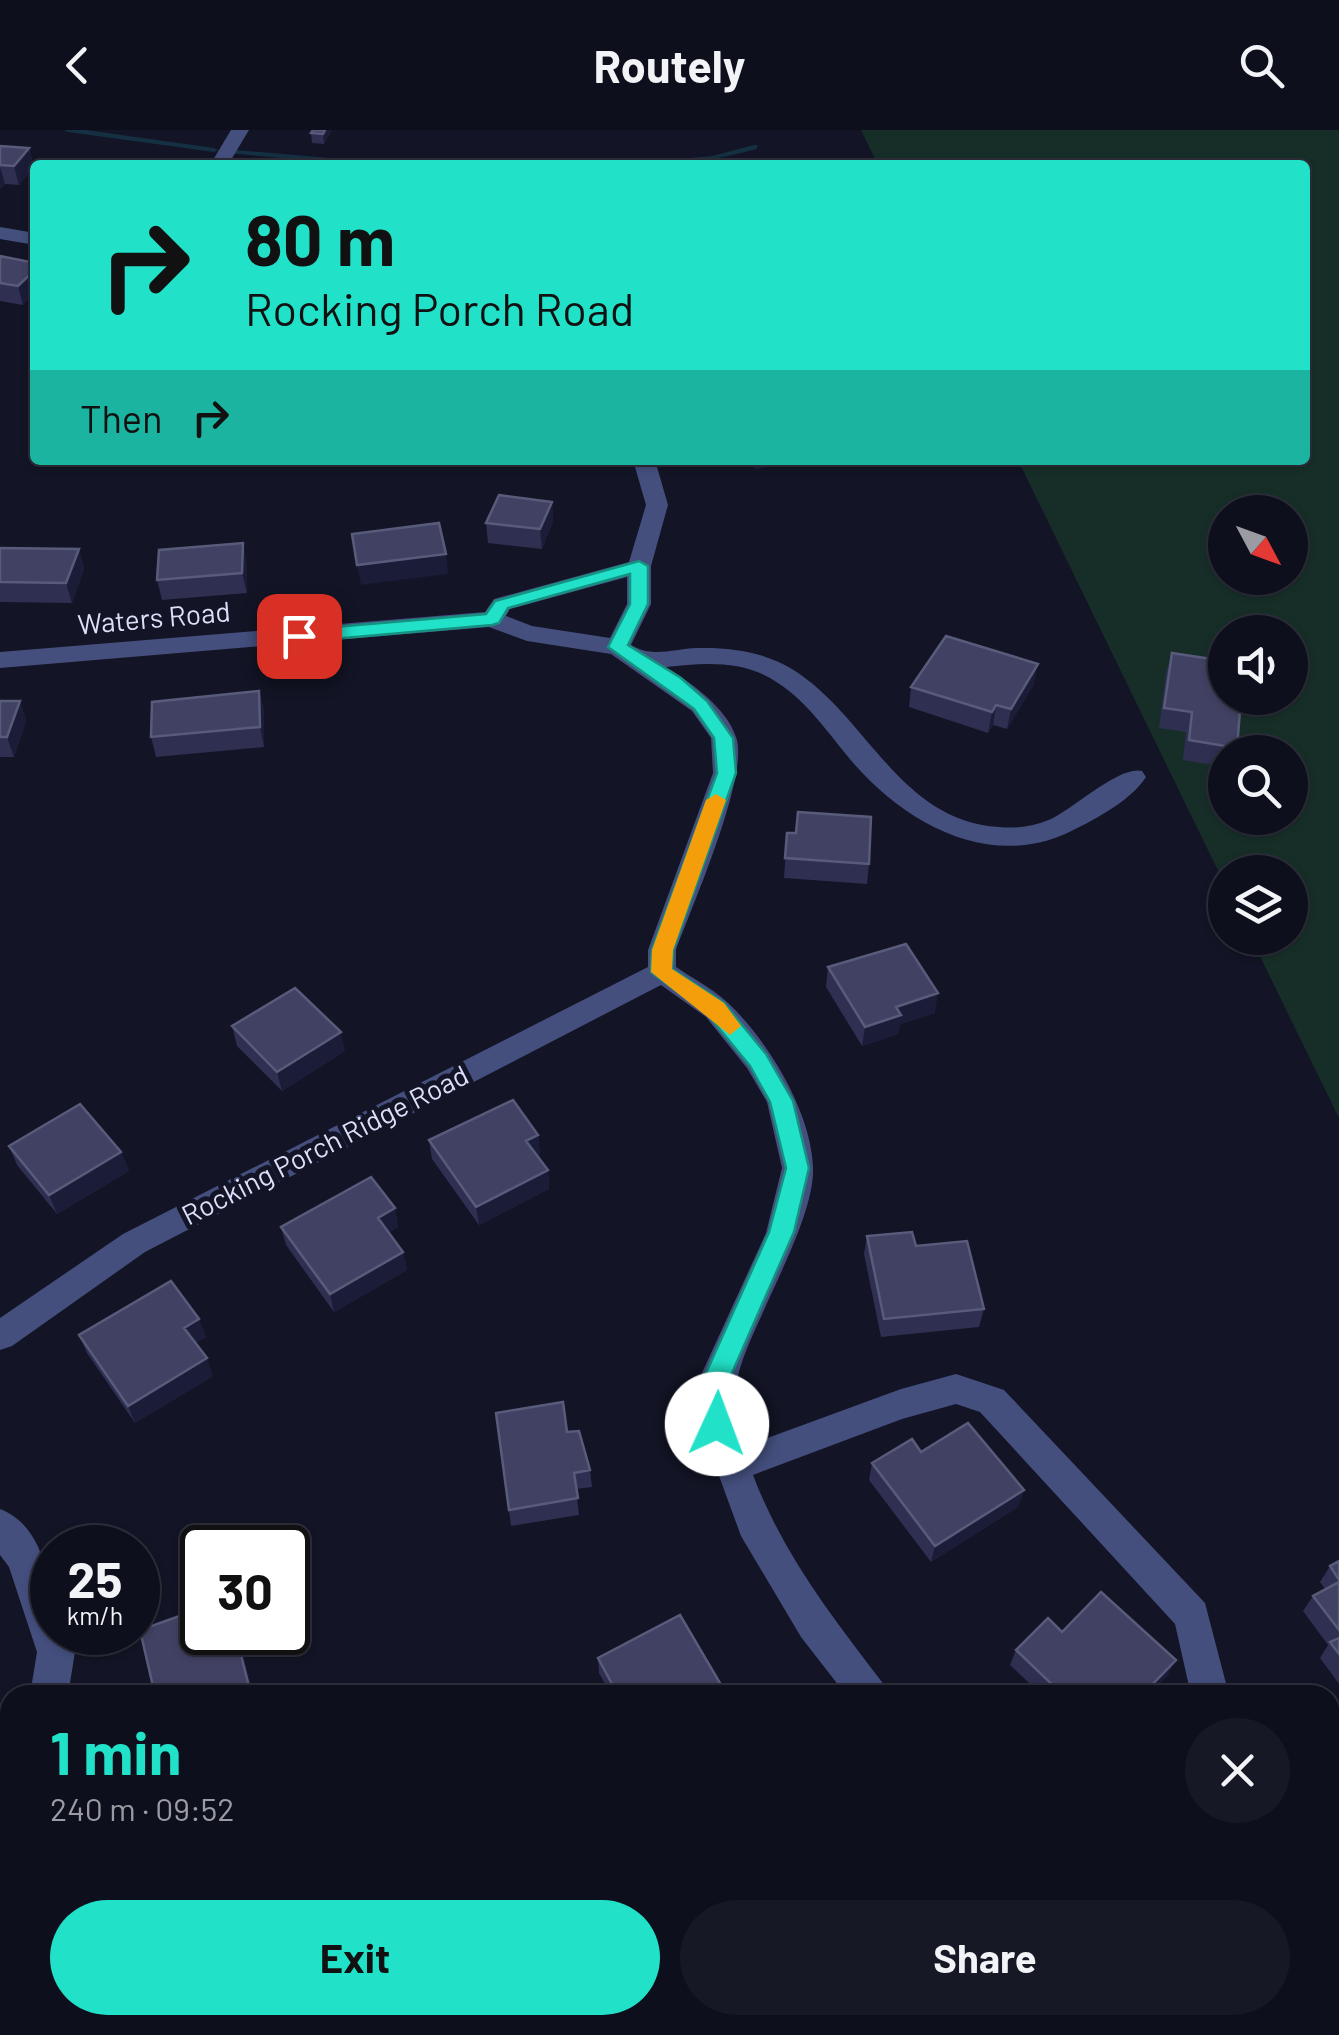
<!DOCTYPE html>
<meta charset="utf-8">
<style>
:root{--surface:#0e0f1c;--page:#171825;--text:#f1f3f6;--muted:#9b9ca3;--line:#2e2f3b;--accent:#21e1c8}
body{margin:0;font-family:Barlow,sans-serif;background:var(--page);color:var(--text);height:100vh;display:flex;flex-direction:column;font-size:38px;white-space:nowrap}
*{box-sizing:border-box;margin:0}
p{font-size:32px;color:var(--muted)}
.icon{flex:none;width:55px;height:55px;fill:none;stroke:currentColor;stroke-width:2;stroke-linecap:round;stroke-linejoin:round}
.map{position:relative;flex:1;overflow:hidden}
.drawer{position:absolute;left:0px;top:1555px;width:1340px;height:350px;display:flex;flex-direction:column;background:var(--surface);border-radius:30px 30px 0 0;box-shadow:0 2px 8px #0004,0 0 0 2px var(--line)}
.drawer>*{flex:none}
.guide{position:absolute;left:30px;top:30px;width:1280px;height:305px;border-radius:10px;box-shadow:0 2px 8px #0004,0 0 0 2px var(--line);background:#21e1c8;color:#111;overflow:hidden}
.needle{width:65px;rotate:131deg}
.controls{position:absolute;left:1208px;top:365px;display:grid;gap:20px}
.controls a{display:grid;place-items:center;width:100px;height:100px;border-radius:50%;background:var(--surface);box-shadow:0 2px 8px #0004,0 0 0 2px var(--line);font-size:50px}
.speed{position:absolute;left:30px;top:1395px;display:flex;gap:20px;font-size:50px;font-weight:700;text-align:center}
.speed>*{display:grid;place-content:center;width:130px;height:130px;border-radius:50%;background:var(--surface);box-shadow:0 2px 8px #0004,0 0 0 2px var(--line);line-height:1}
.speed small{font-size:25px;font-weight:400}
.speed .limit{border:5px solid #111;border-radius:15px;background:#fff;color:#111}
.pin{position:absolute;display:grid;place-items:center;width:85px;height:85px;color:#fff;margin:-42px;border-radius:20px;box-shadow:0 5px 15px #0006}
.me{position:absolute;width:110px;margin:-55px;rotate:2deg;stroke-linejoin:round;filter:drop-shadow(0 0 8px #0008)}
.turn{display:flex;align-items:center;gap:35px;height:210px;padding:0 50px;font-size:45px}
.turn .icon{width:130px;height:130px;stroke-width:2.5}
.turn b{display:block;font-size:70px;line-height:85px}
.then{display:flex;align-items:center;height:95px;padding:0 50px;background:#0003;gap:20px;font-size:38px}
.round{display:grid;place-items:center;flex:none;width:105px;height:105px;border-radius:52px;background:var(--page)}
.headline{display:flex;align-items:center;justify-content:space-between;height:170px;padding:0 50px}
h1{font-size:60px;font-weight:700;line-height:75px;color:var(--accent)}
.action{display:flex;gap:20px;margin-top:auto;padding:20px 50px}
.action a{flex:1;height:115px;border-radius:60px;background:var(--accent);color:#111;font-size:40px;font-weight:700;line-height:115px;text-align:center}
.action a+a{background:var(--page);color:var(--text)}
header{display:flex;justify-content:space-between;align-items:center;height:130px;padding:0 50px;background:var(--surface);font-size:45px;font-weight:700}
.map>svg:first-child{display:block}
.green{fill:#172e28;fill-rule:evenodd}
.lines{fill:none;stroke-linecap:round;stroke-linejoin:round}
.stream{fill:#143042;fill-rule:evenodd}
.minor{fill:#444f7e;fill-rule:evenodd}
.wall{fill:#2e2f51}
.shaded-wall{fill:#1b1c38}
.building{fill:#414263;stroke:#595b7b;stroke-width:2.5}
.route{fill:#21e1c8;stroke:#159282;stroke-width:2.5}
.slow{fill:#f59e0b}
.labels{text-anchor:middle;stroke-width:10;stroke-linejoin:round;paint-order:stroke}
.street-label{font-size:28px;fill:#dcdffa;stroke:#131425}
</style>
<header><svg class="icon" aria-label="back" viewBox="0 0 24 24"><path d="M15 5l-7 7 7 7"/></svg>Routely<svg class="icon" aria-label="search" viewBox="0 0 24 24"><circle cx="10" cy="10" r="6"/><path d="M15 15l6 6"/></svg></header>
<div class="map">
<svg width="1339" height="1905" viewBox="0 0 1339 1905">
<rect width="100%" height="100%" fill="#131425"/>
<path class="green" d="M861,0H1339V988L1251,808H1290V742H1225V755L1018,330H1305V35H878ZM1225,382H1290V448H1225ZM1225,502H1290V568H1225ZM1225,622H1290V688H1225Z"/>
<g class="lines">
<path class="stream" d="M64,0H86L214,18L218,20L214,22L68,2Z
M754,15H757V19C716,30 680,35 638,35L642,32L712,26Z
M235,20L378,32L382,35H351L238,24H235Z"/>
<path class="minor" d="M231,0H249L228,35H210Z
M0,97L35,103V115L0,109Z
M633,330H655L668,375L651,436V474L631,515C652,528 673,519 697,518C730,517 764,522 792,539C867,585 899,691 999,697C1017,699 1035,696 1051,689C1074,678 1120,635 1142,641L1146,647C1131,671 1091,692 1065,704C988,738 907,694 855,635C829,605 806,568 770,548C739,530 701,533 666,537C691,553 726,577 736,607C750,645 692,776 676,820V837C692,848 712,858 727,872C767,909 811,981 813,1037C815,1077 780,1143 764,1180C742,1229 723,1264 743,1317L901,1259L956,1244L1004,1260L1205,1473L1229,1565H1191L1175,1494L980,1282L956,1274L902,1289L753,1345C782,1422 832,1487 882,1552L888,1565H846L801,1507L741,1406L700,1294L702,1243L766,1103L782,1038L767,972L747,938L706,887L661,855L145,1122L12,1216L0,1220V1188L123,1104L648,837V820L713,643L711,608L692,581L611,524L527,511L489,497L0,538V522L485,482L494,469L629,432L646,375ZM627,447V474L610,508L532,496L506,486L510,479Z
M0,1379C47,1397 52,1460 52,1502H68L75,1522L68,1565H30L37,1522L9,1437L0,1425Z
M10,1682V1743L0,1747V1686Z
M1339,1757V1799L1330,1802V1760Z"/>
</g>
<path class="wall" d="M332,0L324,14L312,13L311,3Z
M0,16L29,18L34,37L19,55L5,54L0,59Z
M0,126L35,133L23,175L0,171Z
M750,330H802L756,339Z
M552,372L553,391L542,419L488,413L486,393Z
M0,418L79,419L84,439L72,473L0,472Z
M247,433V463L162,470L157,450Z
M1172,523L1225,568H1247L1245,575L1241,574L1236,622H1225V637L1183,630L1186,602L1159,598L1166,543Z
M1034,554L1007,599L993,595L988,603L909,577L911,557Z
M259,561L264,581V617L156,627L151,607Z
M0,571H20L26,591L14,627H0Z
M787,703H796L869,734L867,754L784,748Z
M828,837L935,883L900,894L898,904L862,916L826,857Z
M232,896L345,921L282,961L237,916Z
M538,1005L540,1024L537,1026L548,1040L549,1059L479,1095L432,1029L429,1010Z
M9,1016L121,1022L129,1041L57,1084L17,1035Z
M395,1078L398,1097L388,1103L403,1122L407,1140L334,1182L286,1115L281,1097Z
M867,1106L916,1116L984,1179L979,1197L881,1207L864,1124Z
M199,1189L206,1207L196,1213L213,1246L135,1293L87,1223L79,1205Z
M496,1283L567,1302L590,1340L592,1357L576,1359L579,1385L511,1396Z
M921,1322L1024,1360L1018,1377L931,1432L869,1350L872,1333Z
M1339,1431V1554L1320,1528L1328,1515L1303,1481L1313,1466L1325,1459L1320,1452L1330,1436Z
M1062,1502L1168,1545L1149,1565H1042L1010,1535L1016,1520Z
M598,1528L727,1565H611L599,1543Z"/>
<path class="shaded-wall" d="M325,0H332L324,14L323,4Z
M29,18L34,37L19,55L14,36Z
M0,37L5,54L0,59Z
M35,140V164L23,175L18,156Z
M757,330H802L756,339Z
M552,372L553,391L542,419L540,399Z
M243,413L247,433V463L242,443Z
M79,419L84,439L72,473L66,453Z
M446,424L448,444L361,455L357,435Z
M1038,534L1034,554L1007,599L1011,579Z
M259,561L264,581V617L260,597Z
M20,571L26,591L14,627L7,607Z
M996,575L993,595L988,603L992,582Z
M938,863L935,883L900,894L898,904L862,916L865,897L896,877Z
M341,902L345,921L282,961L277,942Z
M538,1005L540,1024L528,1030L526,1011Z
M121,1022L129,1041L57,1084L49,1065Z
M548,1040L549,1059L479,1095L476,1077Z
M395,1078L398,1097L381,1107L378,1088Z
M403,1122L407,1140L334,1182L330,1164Z
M199,1189L206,1207L191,1216L184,1198Z
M207,1228L213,1246L135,1293L128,1276Z
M1024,1360L1018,1377L931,1432L935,1416Z
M235,1502H237L254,1565H248Z
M1176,1530L1168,1545L1149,1565H1142Z
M339,1895H348L345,1905H337Z"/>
<path class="building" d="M313,0H325L323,4L311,3Z
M0,16L29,18L14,36L0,35Z
M0,126L35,133V140L18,156L0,153Z
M499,365L552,372L540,399L486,393Z
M439,393L446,424L357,435L352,404Z
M243,413L242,443L157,450L159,420Z
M0,418L79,419L66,453L0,452Z
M946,506L1038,534L1011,579L996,575L992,582L911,557Z
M1172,523L1225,531V568H1241L1237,618L1189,610L1192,582L1164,578Z
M259,561L260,597L151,607L152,572Z
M0,571H20L7,607H0Z
M798,682L871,687L869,734L785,728L787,703H796Z
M906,814L938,863L896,877L901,885L865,897L828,837Z
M295,858L341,902L277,942L232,896Z
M513,970L538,1005L526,1011L548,1040L476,1077L429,1010Z
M80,974L121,1022L49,1065L9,1016Z
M371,1047L395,1078L378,1088L403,1122L330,1164L281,1097Z
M912,1102L916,1116L967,1111L984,1179L884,1189L867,1106Z
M171,1151L199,1189L184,1198L207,1228L128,1276L79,1205Z
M563,1272L567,1302L579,1301L590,1340L574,1343L578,1368L509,1380L496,1283Z
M968,1293L1024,1360L935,1416L872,1333L912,1309L921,1322Z
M1339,1431V1450L1330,1436Z
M1339,1452V1500L1313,1466Z
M1101,1462L1176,1530L1142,1565H1063L1016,1520L1048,1488L1062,1502Z
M202,1478V1502H235L251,1564L155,1565L140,1500Z
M680,1485L727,1565H618L598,1528Z
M1339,1508V1524L1330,1512Z
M218,1895H339L337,1905H215Z
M925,1899L932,1905H920Z"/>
<path class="route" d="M639,431L648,436V474L628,515L681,548L707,571L733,608L736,643L673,820L672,839L724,873L766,924L793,971L809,1038L794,1102L732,1243L730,1294L726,1303L717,1306L708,1303L704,1294L706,1243L769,1102L786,1038L770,972L750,936L708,885L651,842L652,820L717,643L714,608L694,579L608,517L630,474V444L508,478L499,493L492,495L299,512L290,506L299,500L486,484L495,471Z"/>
<path class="slow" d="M716,664L726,670L673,820L672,839L724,873L741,896L730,905L651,842L652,820L706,670Z"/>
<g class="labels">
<g class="street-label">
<text transform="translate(154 488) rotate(-5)" y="10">Waters Road</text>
<text transform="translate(325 1015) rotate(-27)" y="10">Rocking Porch Ridge Road</text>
</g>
</g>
</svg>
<div class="controls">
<a><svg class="needle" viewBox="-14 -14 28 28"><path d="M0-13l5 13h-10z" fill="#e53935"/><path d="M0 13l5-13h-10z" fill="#9b9ca3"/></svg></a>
<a><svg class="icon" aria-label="sound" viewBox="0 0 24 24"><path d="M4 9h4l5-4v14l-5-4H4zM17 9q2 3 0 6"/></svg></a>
<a><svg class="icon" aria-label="search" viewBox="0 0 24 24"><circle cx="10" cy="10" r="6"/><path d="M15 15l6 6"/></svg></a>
<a><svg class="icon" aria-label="layers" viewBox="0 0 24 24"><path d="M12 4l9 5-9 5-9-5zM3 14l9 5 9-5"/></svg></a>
</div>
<div class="speed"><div>25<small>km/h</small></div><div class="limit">30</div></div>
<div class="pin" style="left:299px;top:506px;background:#d93025"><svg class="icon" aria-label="arrive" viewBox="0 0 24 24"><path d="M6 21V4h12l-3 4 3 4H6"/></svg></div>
<svg class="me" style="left:717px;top:1294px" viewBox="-20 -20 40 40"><circle r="19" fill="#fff"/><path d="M0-13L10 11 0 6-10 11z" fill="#21e1c8"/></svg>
<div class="guide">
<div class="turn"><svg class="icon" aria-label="right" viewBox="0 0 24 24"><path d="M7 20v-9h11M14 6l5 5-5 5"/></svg><div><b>80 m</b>Rocking Porch Road</div></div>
<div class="then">Then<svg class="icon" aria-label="right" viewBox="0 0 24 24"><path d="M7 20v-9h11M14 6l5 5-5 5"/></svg></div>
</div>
<section class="drawer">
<div class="headline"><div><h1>1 min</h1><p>240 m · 09:52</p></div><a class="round"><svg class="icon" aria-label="close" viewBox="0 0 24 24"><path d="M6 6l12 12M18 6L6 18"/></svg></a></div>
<div class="action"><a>Exit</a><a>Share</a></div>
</section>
</div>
